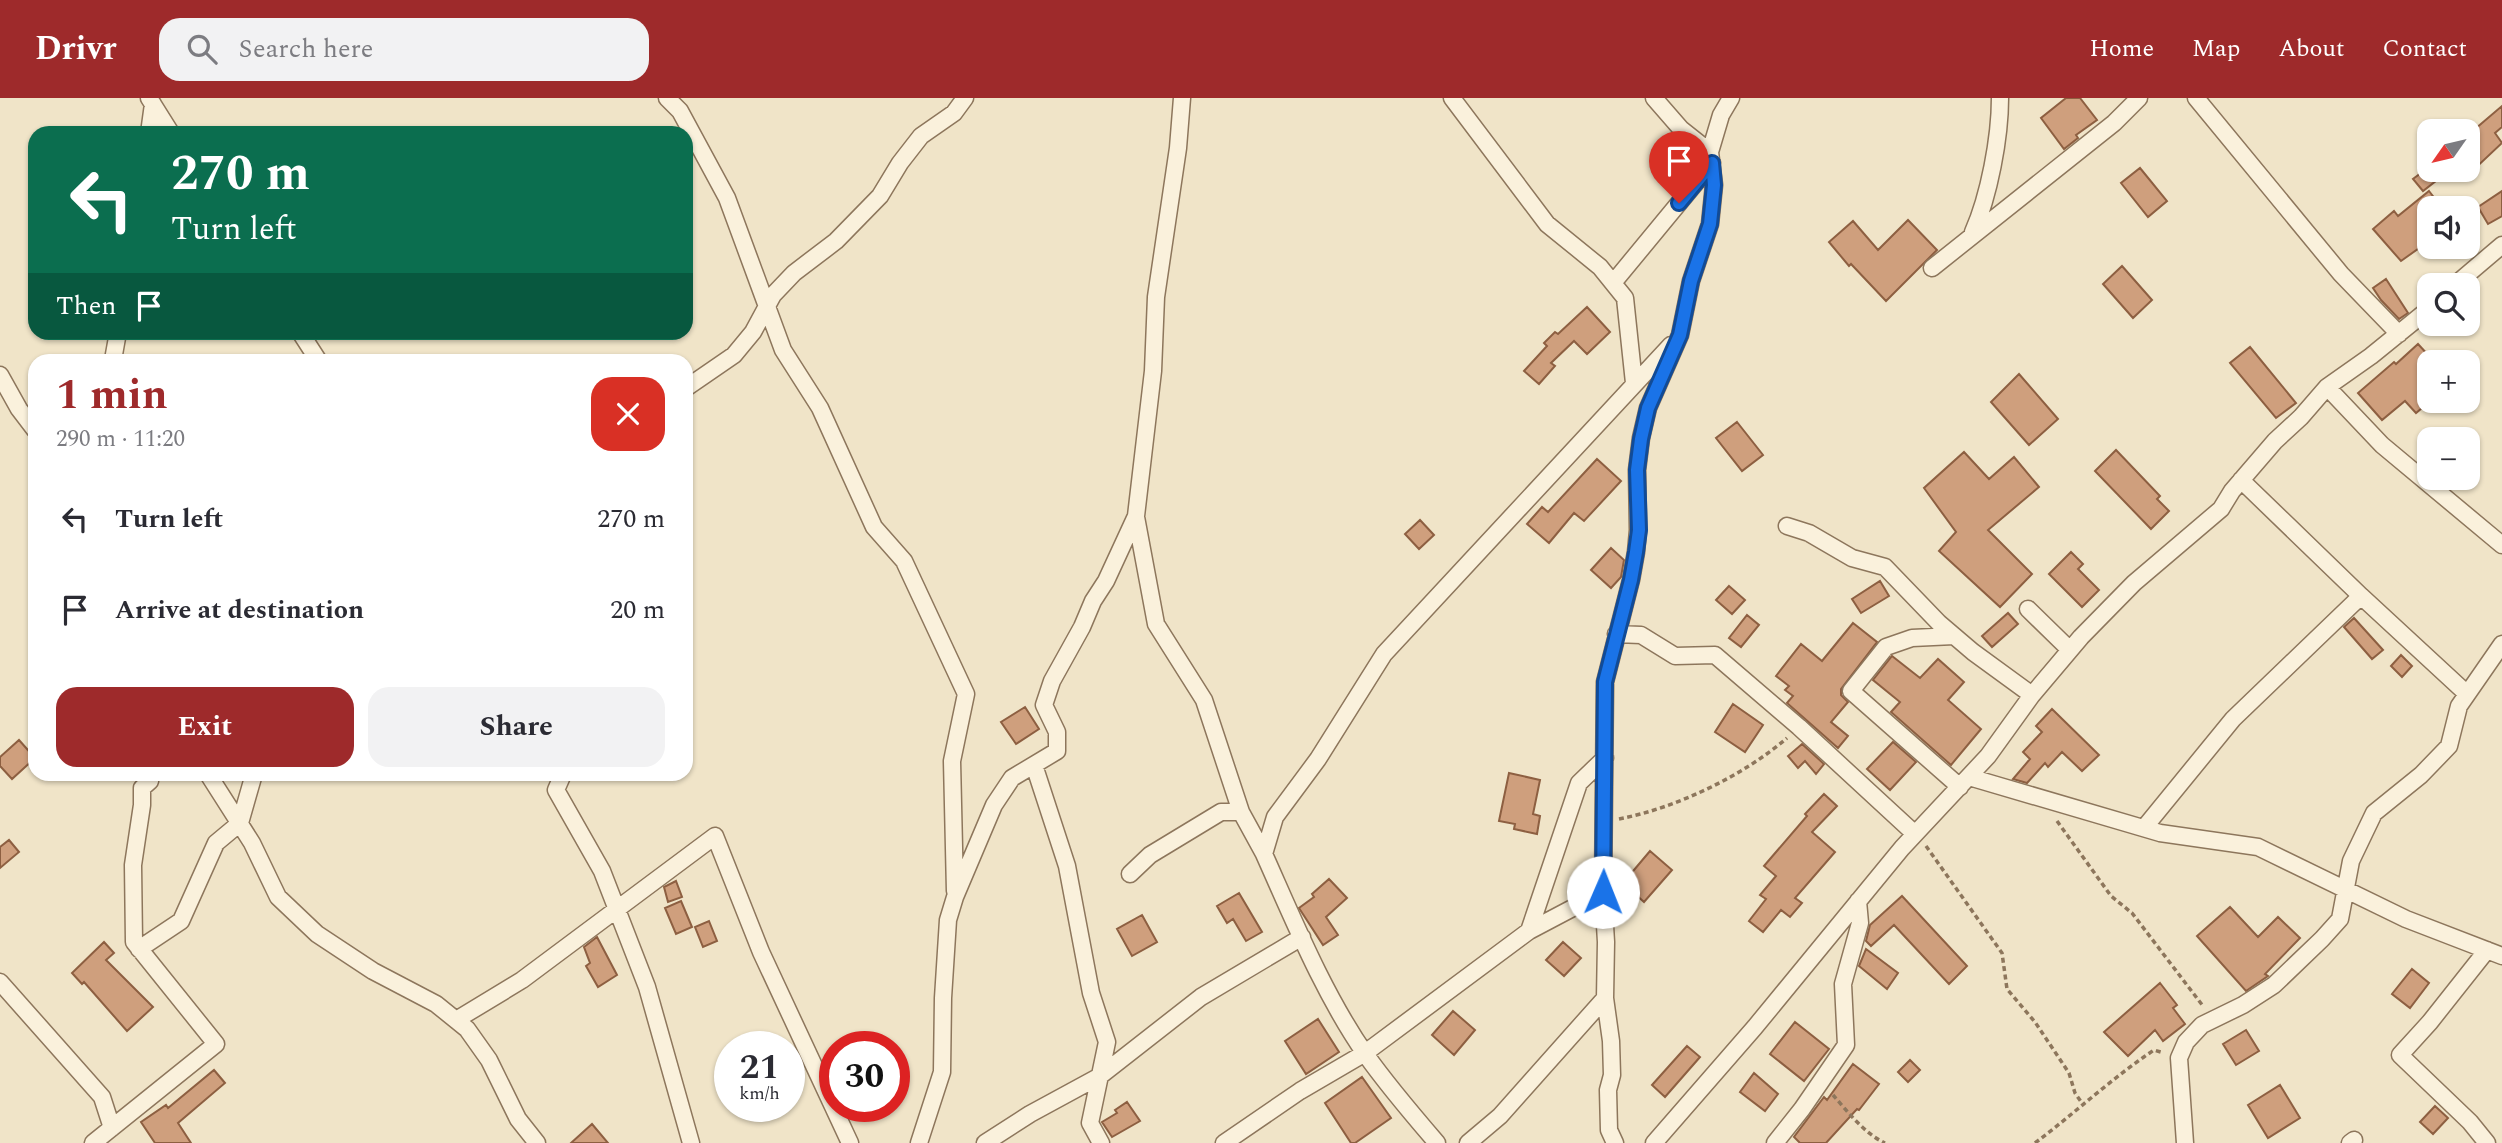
<!DOCTYPE html>
<meta charset="utf-8">
<style>
:root{--surface:#fff;--page:#f2f2f3;--text:#2b2b33;--muted:#7c7c81;--accent:#9e2a2b}
body{margin:0;font-family:Spectral,serif;background:var(--page);color:var(--text);height:100vh;display:flex;flex-direction:column;font-size:26px;white-space:nowrap}
*{box-sizing:border-box;margin:0}
p{font-size:23px;color:var(--muted)}
.icon{flex:none;width:38px;height:38px;fill:none;stroke:currentColor;stroke-width:2;stroke-linecap:round;stroke-linejoin:round}
.map{position:relative;flex:1;overflow:hidden}
.side{position:absolute;left:28px;top:256px;width:665px;height:427px;display:flex;flex-direction:column;background:var(--surface);border-radius:21px;box-shadow:0 2px 5px #0004}
.side>*{flex:none}
.hud{position:absolute;left:28px;top:28px;width:665px;height:214px;border-radius:21px;box-shadow:0 2px 5px #0004;background:#0b6e4f;color:#fff;overflow:hidden}
.needle{width:46px;rotate:236deg}
.buttons{position:absolute;left:2417px;top:21px;display:grid;gap:14px}
.buttons a{display:grid;place-items:center;width:63px;height:63px;border-radius:14px;background:var(--surface);box-shadow:0 2px 5px #0004;font-size:35px}
.speed{position:absolute;left:714px;top:933px;display:flex;gap:14px;font-size:35px;font-weight:700;text-align:center}
.speed>*{display:grid;place-content:center;width:91px;height:91px;border-radius:50%;background:var(--surface);box-shadow:0 2px 5px #0004;line-height:1}
.speed small{font-size:18px;font-weight:400}
.speed .limit{border:10px solid #d22;background:#fff;color:#111}
.pin{position:absolute;display:grid;place-items:center;width:60px;height:60px;color:#fff;margin:-72px -30px;border-radius:50% 50% 50% 0;rotate:-45deg;box-shadow:0 0 7px #0007}
.pin .icon{rotate:45deg}
.me{position:absolute;width:77px;margin:-38px;rotate:1deg;stroke-linejoin:round;filter:drop-shadow(0 0 5px #0008)}
.turn{display:flex;align-items:center;gap:24px;height:147px;padding:0 28px;font-size:32px}
.turn .icon{width:91px;height:91px;stroke-width:2.5}
.turn b{display:block;font-size:49px;line-height:60px}
.then{display:flex;align-items:center;height:66px;padding:0 28px;background:#0003;gap:14px;font-size:26px}
.round{display:grid;place-items:center;flex:none;width:74px;height:74px;border-radius:21px;background:var(--page)}
.head{display:flex;align-items:center;justify-content:space-between;height:119px;padding:0 28px}
h1{font-size:42px;font-weight:700;line-height:52px;color:var(--accent)}
.action{display:flex;gap:14px;margin-top:auto;padding:14px 28px}
.action a{flex:1;height:80px;border-radius:21px;background:var(--accent);color:#fff;font-size:28px;font-weight:700;line-height:80px;text-align:center}
.action a+a{background:var(--page);color:var(--text)}
ul{padding:0;list-style:none}
li{display:flex;align-items:center;gap:21px;height:91px;padding:0 28px}
li div{flex:1}
li b{display:block;font-size:26px}
li em{font-style:normal}
header{display:flex;align-items:center;gap:42px;box-sizing:border-box;height:98px;padding:0 35px;background:var(--accent);color:#fff}
header strong{font-size:33px}
nav{display:flex;gap:38px;margin-inline-start:auto;font-size:24px}
.search{width:490px;height:63px;background:var(--page);display:flex;align-items:center;gap:18px;box-sizing:border-box;padding:0 24px;border-radius:21px;color:var(--muted);font-size:26px}
.map>svg:first-child{display:block}
.building{fill:#cf9f7d;stroke:#8d5f41;stroke-width:2}
.lines{fill:none;stroke-linecap:round;stroke-linejoin:round}
.minor-casing{stroke:#8d765c;stroke-width:19}
.path{stroke:#8d765c;stroke-width:3.5;stroke-dasharray:5 3.5;stroke-linecap:butt}
.minor{stroke:#faf1dc;stroke-width:16}
.route-casing{stroke:#114b97;stroke-width:18}
.route{stroke:#1a73e8;stroke-width:12}
</style>
<header>
<strong>Drivr</strong>
<div class="search"><svg class="icon" aria-label="search" viewBox="0 0 24 24"><circle cx="10" cy="10" r="6"/><path d="M15 15l6 6"/></svg>Search here</div>
<nav><a>Home</a><a>Map</a><a>About</a><a>Contact</a></nav>
</header>
<div class="map">
<svg width="2502" height="1045" viewBox="0 0 2502 1045">
<rect width="100%" height="100%" fill="#f0e4c8"/>
<path class="building" d="M2066,0H2080L2097,22L2076,37L2078,40L2064,51L2041,20Z
M2502,8V29L2495,35L2502,45L2468,77V37Z
M2140,70L2167,103L2148,119L2121,85Z
M2425,72H2450L2423,93L2413,81Z
M2429,93L2442,110H2429V143L2401,163L2373,131L2394,113L2398,118Z
M2502,93V118L2488,126L2478,109Z
M1908,122L1937,152L1886,203L1851,166L1849,168L1829,144L1853,123L1878,152Z
M2122,168L2152,202L2133,220L2103,186Z
M2386,181L2408,215L2399,221L2381,202L2373,190Z
M1587,209L1610,234L1587,256L1574,243L1551,265L1555,268L1539,286L1524,273L1547,248L1544,245L1555,234L1558,236Z
M2418,246L2429,258V304L2416,315L2405,303L2382,322L2358,295L2394,264L2396,266Z
M2250,249L2296,305L2276,320L2230,265Z
M2019,276L2058,321L2029,347L1991,304Z
M1737,324L1763,357L1742,373L1716,340Z
M2116,352L2160,398L2157,401L2169,413L2151,431L2095,373Z
M1964,354L1989,381L2014,359L2039,389L1988,432L2032,476L2000,509L1939,453L1956,434L1924,390Z
M1597,361L1621,383L1584,423L1574,415L1549,445L1527,426L1542,409L1548,414Z
M1420,422L1434,437L1419,451L1405,436Z
M1611,450L1624,462L1621,479L1611,490L1591,472Z
M2071,454L2083,466L2078,471L2099,492L2082,509L2049,476Z
M1880,483L1889,498L1861,515L1852,501Z
M1729,488L1745,502L1732,516L1716,502Z
M2008,515L2018,526L1992,549L1982,538Z
M1747,517L1759,527L1741,549L1729,540Z
M2354,520L2383,552L2372,561L2344,529Z
M1853,525L1877,544L1841,591V597L1848,604L1831,624L1848,638L1838,650L1787,605L1793,598L1785,592L1789,588L1776,578L1801,546L1822,563Z
M2401,557L2412,568L2402,579L2391,568Z
M1892,558L1920,580L1938,561L1964,584L1948,602L1981,631L1951,667L1891,614L1900,604L1873,582Z
M1733,606L1763,627L1745,654L1715,634Z
M1025,609L1039,631L1016,646L1001,624Z
M2052,611L2099,657L2082,673L2062,654L2048,669L2045,665L2027,685L2013,681L2030,661L2023,654L2042,634L2036,628Z
M19,642L35,660L12,681L0,668V659Z
M1893,644L1916,664L1890,692L1867,671Z
M1802,646L1824,666L1816,676L1805,663L1798,670L1788,658Z
M1509,675L1540,682L1533,716L1540,718L1537,736L1514,731L1515,726L1499,723Z
M1824,696L1837,708L1812,734L1835,754L1795,800L1802,805L1790,819L1781,812L1763,834L1749,823L1766,801L1760,797L1776,778L1764,768L1807,718L1805,716Z
M9,742L19,754L0,770V749Z
M1650,753L1672,772L1644,804L1623,785Z
M1329,781L1347,800L1326,819L1338,837L1323,847L1299,810L1314,799L1312,796Z
M676,783L682,799L668,804L664,789Z
M1239,795L1262,834L1246,843L1233,821L1227,825L1217,808Z
M1902,798L1967,868L1949,886L1894,827L1871,848L1866,843L1870,827Z
M681,803L692,829L676,836L665,810Z
M2230,809L2258,839L2278,819L2300,840L2265,876L2268,878L2246,893L2197,838Z
M1142,817L1157,844L1132,858L1117,831Z
M709,823L717,843L703,849L695,829Z
M597,839L617,877L598,889L586,868L590,865L584,849Z
M104,844L114,855L106,862L153,909L127,933L84,884L82,886L72,875Z
M1563,844L1581,860L1564,878L1546,862Z
M1866,851L1898,875L1887,891L1859,868Z
M2412,871L2429,885L2410,910L2392,896Z
M2160,885L2177,907L2173,910L2185,926L2163,943L2155,932L2128,958L2104,934Z
M1453,913L1475,932L1454,957L1432,937Z
M1318,921L1339,954L1306,976L1285,943Z
M1795,924L1829,951L1804,983L1770,956Z
M2246,932L2259,953L2236,967L2223,946Z
M1687,948L1700,959L1665,999L1652,987Z
M1910,962L1920,972L1908,984L1898,974Z
M1853,966L1879,986L1859,1012L1857,1011L1826,1045H1800L1794,1039L1824,999L1827,1002Z
M214,972L225,985L178,1025L191,1045H155L141,1024L166,1007L168,1010Z
M1754,975L1778,996L1765,1013L1740,994Z
M1362,979L1391,1020L1355,1045H1351L1325,1005Z
M2280,987L2300,1020L2268,1040L2248,1007Z
M1127,1004L1140,1023L1112,1039L1102,1024L1117,1015L1115,1012Z
M2435,1008L2448,1020L2433,1036L2420,1024Z
M592,1026L608,1045H571Z"/>
<g class="lines">
<defs>
<path id="minor" d="M149,0L171,35
M667,0L680,13L727,100L783,252L820,310L874,429L904,463L966,596L952,663L955,793
M1452,0L1547,126L1600,169L1625,200L1634,285
M1654,0L1681,31L1710,54
M2196,0L2341,176L2399,236
M149,35L153,6
M1973,134C1989,98 2000,40 2000,0
M1932,170L2114,25L2139,0
M1613,185L1712,65
M2455,187L2502,147
M300,234L318,262
M113,262L118,234
M0,277L19,311L35,332
M2327,289L2382,347L2502,447
M686,290L734,257L753,234L773,197L794,175L836,143L880,98L900,65L921,38L954,15L965,0
M2241,382L2361,498L2466,595
M1136,419L1156,526L1204,602L1241,714L1264,756
M1787,428L1809,435L1852,460L1885,469L1939,525L1973,554L2032,597
M2028,511L2070,552
M1616,536L1641,537L1675,558L1715,557L1799,629L1915,736
M1954,538L1912,540L1886,549L1851,593L1960,689
M1034,667L1067,768L1091,895L1107,944L1090,1025L1101,1045
M208,676L252,745L278,799L317,836L373,873L436,906L467,931L489,962L518,1021L537,1045
M563,676L556,692L602,773L647,889L691,1045
M1969,679L2160,735L2258,749L2406,821L2502,858
M2144,730L2233,621L2361,498
M1130,776L1150,757L1221,714H1241
M1529,833L1579,685L1605,660
M139,851L181,823L216,745L240,725L254,676
M2487,852L2430,924L2400,957L2470,1024L2487,1045
M0,884L102,999L112,1030
M456,922L522,882L715,738L761,854L850,1045
M93,1045L216,946L134,844L133,767L142,707V690L150,683L146,676
M919,1045L942,974L943,900L948,822L955,799L994,707L1012,680L1057,653V634L1044,607L1052,583L1082,529L1093,503L1106,483L1136,418L1153,273L1156,199L1178,50L1182,0
M985,1045L1030,1016L1100,978L1201,899L1302,839
M1224,1045L1300,993L1365,955L1529,833L1603,794
M1437,1045C1412,1016 1388,988 1366,957C1324,897 1294,823 1264,756L1275,719L1318,661L1384,556L1671,247
M1468,1045L1500,1018L1605,900
M1615,1045L1609,1032L1608,992L1612,977L1611,943L1605,900L1606,844L1603,794L1605,584L1631,482L1636,454L1638,432L1637,372L1641,340L1648,310L1680,237L1691,183L1710,126L1714,87L1710,54L1721,17L1731,0
M1654,1045L1755,929L1902,750L1988,658L2032,597L2081,539L2134,485L2221,411L2232,393L2275,343L2301,319L2327,289L2371,258L2429,211
M1775,1045L1802,1011L1846,947L1843,886L1860,825L1858,803
M2185,1045L2179,960L2186,944L2202,927L2243,907L2274,887L2322,841L2340,821L2351,763L2374,715L2421,677L2449,648L2459,608L2502,546
M2350,1045L2354,1042"/>
</defs>
<use href="#minor" class="minor-casing"/>
<path class="path" d="M1619,721C1676,710 1743,678 1787,640
M2057,723L2111,798L2132,815L2203,908
M1926,748L2002,855L2007,891L2035,924L2069,975L2075,995L2084,1008
M1833,997C1847,1013 1865,1036 1885,1045
M2035,1045C2075,1015 2112,980 2154,952L2164,955"/>
<use href="#minor" class="minor"/>
</g>
<g class="lines">
<defs>
<path id="route" d="M1603,794L1605,584L1631,482L1636,454L1639,432L1637,372L1641,341L1648,310L1680,237L1691,183L1710,126L1714,87L1712,65L1679,105"/>
</defs>
<use href="#route" class="route-casing"/>
<use href="#route" class="route"/>
</g>
</svg>
<div class="buttons">
<a><svg class="needle" viewBox="-14 -14 28 28"><path d="M0-13l5 13h-10z" fill="#e53935"/><path d="M0 13l5-13h-10z" fill="#7c7c81"/></svg></a>
<a><svg class="icon" aria-label="sound" viewBox="0 0 24 24"><path d="M4 9h4l5-4v14l-5-4H4zM17 9q2 3 0 6"/></svg></a>
<a><svg class="icon" aria-label="search" viewBox="0 0 24 24"><circle cx="10" cy="10" r="6"/><path d="M15 15l6 6"/></svg></a>
<a>+</a>
<a>−</a>
</div>
<div class="speed"><div>21<small>km/h</small></div><div class="limit">30</div></div>
<div class="pin" style="left:1679px;top:105px;background:#d93025"><svg class="icon" aria-label="arrive" viewBox="0 0 24 24"><path d="M6 21V4h12l-3 4 3 4H6"/></svg></div>
<svg class="me" style="left:1603px;top:794px" viewBox="-20 -20 40 40"><circle r="19" fill="#fff"/><path d="M0-13L10 11 0 6-10 11z" fill="#1a73e8"/></svg>
<div class="hud">
<div class="turn"><svg class="icon" aria-label="left" viewBox="0 0 24 24"><path d="M17 20v-9H6M10 6l-5 5 5 5"/></svg><div><b>270 m</b>Turn left</div></div>
<div class="then">Then<svg class="icon" aria-label="arrive" viewBox="0 0 24 24"><path d="M6 21V4h12l-3 4 3 4H6"/></svg></div>
</div>
<section class="side">
<div class="head"><div><h1>1 min</h1><p>290 m · 11:20</p></div><a class="round" style="background:#d93025;color:#fff"><svg class="icon" aria-label="close" viewBox="0 0 24 24"><path d="M6 6l12 12M18 6L6 18"/></svg></a></div>
<ul>
<li><svg class="icon" aria-label="left" viewBox="0 0 24 24"><path d="M17 20v-9H6M10 6l-5 5 5 5"/></svg><div><b>Turn left</b></div><em>270 m</em></li>
<li><svg class="icon" aria-label="arrive" viewBox="0 0 24 24"><path d="M6 21V4h12l-3 4 3 4H6"/></svg><div><b>Arrive at destination</b></div><em>20 m</em></li>
</ul>
<div class="action"><a>Exit</a><a>Share</a></div>
</section>
</div>
